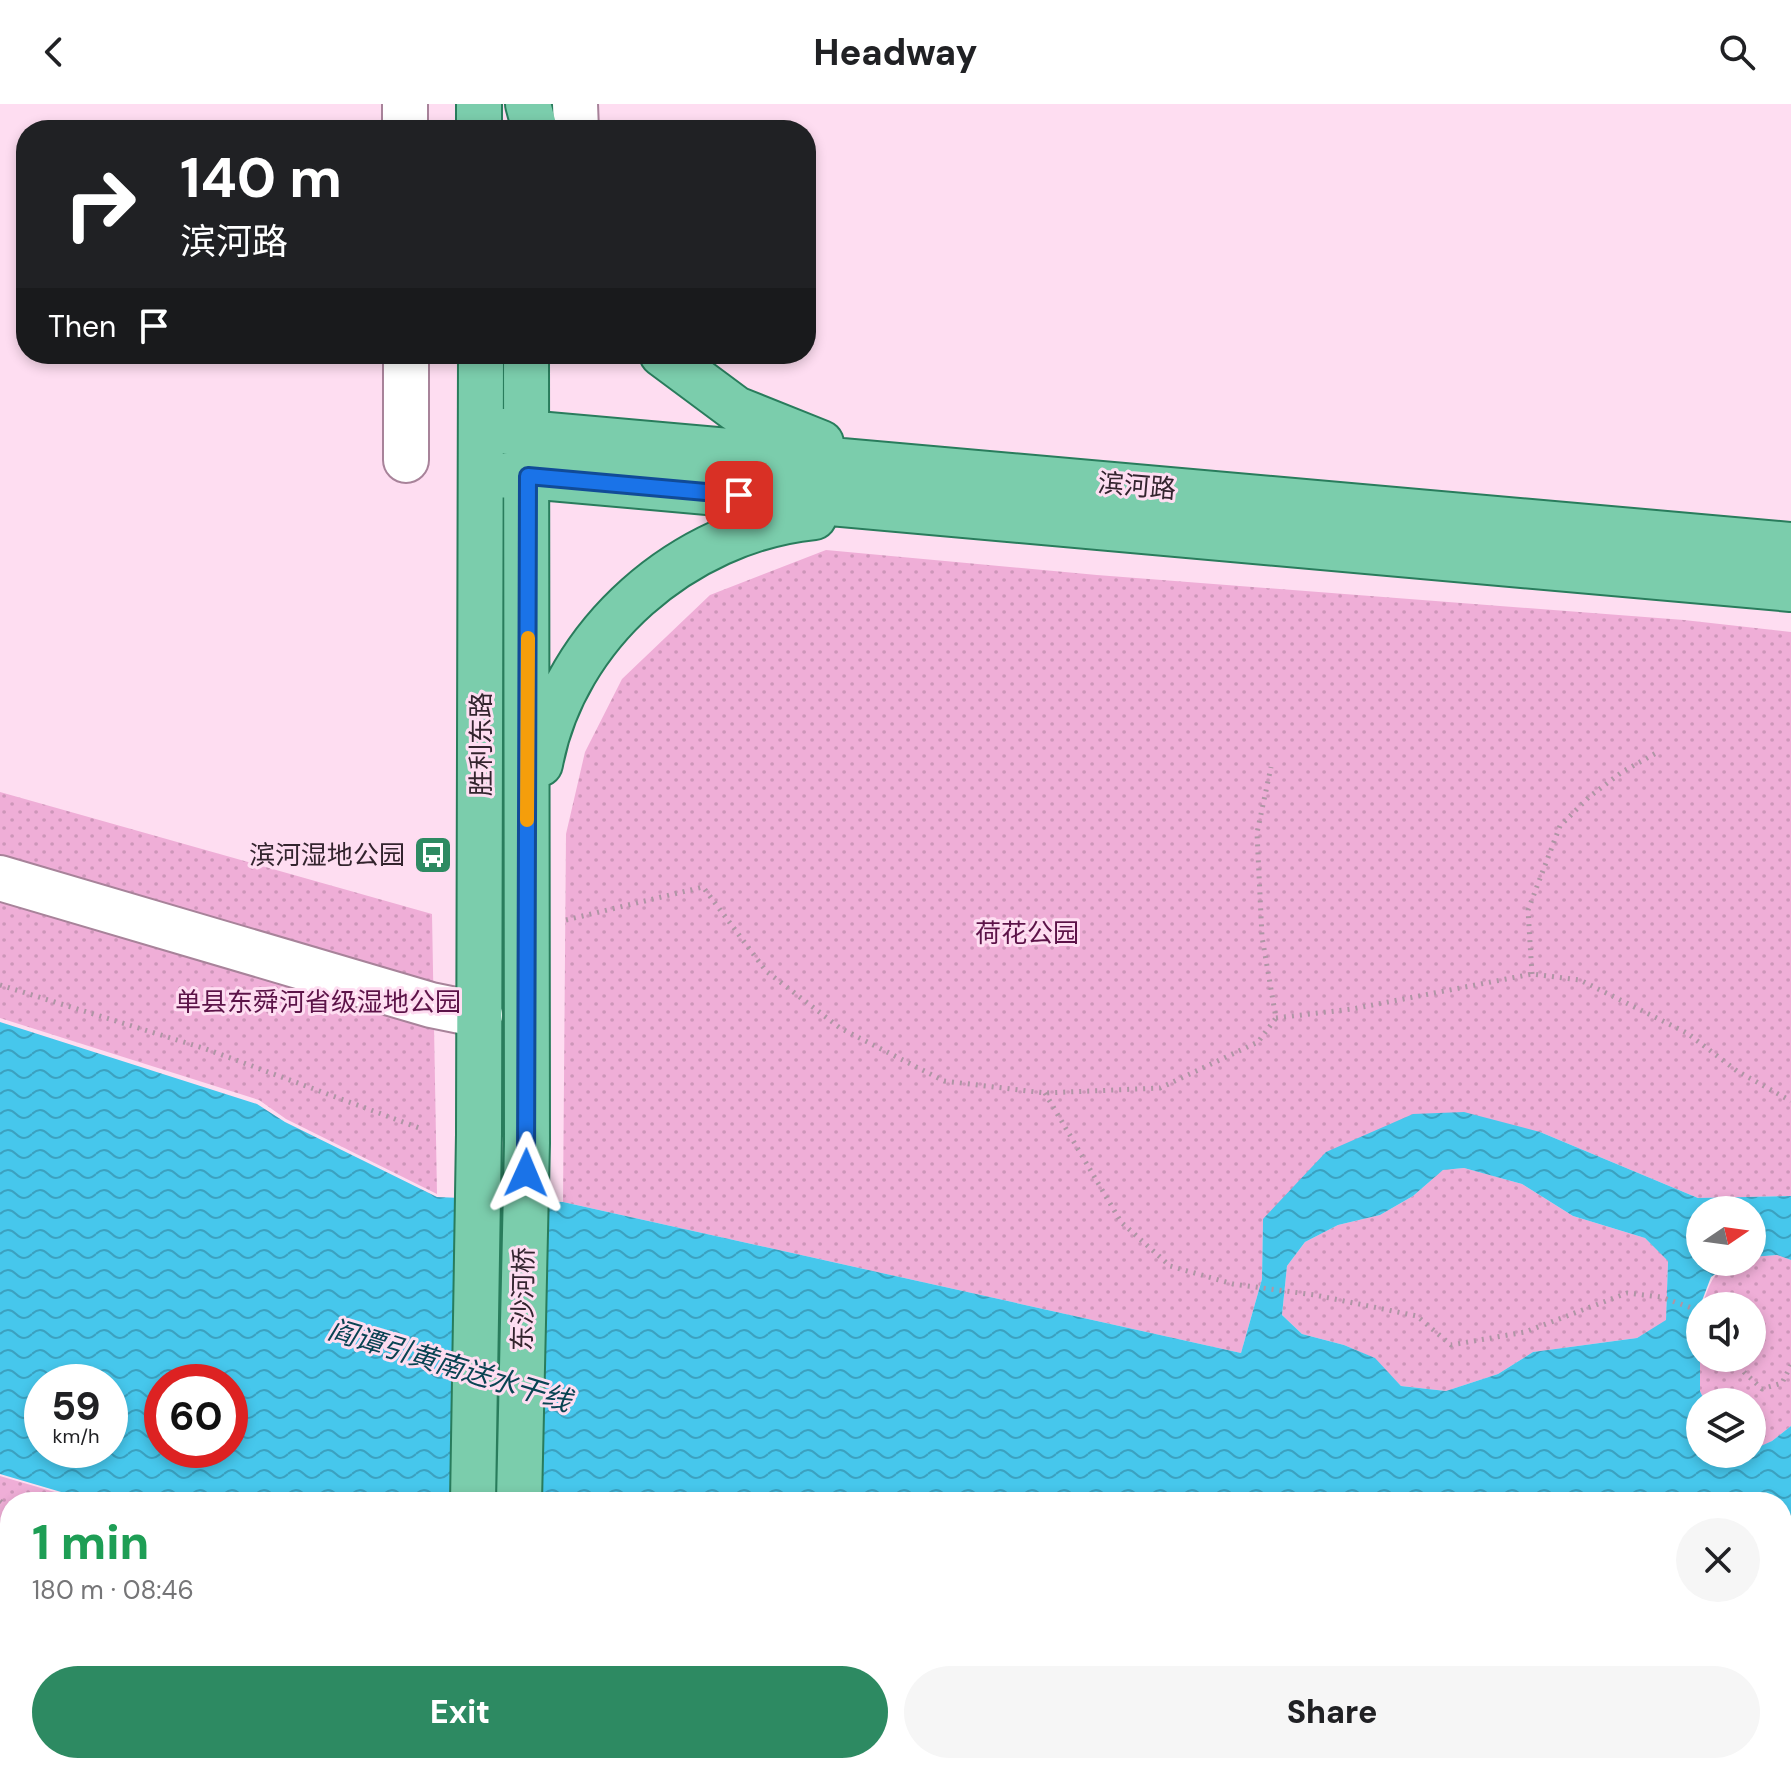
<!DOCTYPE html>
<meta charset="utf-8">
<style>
:root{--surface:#fff;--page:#f6f6f6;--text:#202124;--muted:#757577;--accent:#2d8a62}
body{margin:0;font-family:"DM Sans","Noto Sans SC",sans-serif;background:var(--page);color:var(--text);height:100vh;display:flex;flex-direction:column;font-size:30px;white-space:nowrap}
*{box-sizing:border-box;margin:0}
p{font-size:26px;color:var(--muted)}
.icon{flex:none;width:44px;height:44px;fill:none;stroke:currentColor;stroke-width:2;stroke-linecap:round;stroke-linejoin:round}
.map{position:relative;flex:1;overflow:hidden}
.sheet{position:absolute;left:0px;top:1388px;width:1792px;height:282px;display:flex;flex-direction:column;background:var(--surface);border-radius:32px 32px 0 0;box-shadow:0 4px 12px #0003}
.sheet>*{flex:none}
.banner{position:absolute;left:16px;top:16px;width:800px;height:244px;border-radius:32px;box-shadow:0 4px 12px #0003;background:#202124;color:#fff;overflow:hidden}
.needle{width:52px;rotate:77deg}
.tools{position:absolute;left:1686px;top:1092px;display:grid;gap:16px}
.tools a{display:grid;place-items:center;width:80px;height:80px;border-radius:50%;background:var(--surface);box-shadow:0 4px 12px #0003;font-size:40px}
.speed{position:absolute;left:24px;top:1260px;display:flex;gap:16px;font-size:40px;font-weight:700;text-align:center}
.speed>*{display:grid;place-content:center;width:104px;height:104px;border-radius:50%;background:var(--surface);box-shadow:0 4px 12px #0003;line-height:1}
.speed small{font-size:20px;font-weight:400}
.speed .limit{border:12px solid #d22;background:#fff;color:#111}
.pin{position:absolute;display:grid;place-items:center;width:68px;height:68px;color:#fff;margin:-34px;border-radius:16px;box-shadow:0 4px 12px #0006}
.me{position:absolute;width:88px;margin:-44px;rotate:1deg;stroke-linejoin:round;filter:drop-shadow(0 0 6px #0008)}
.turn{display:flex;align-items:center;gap:28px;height:168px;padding:0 32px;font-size:36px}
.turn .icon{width:104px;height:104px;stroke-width:2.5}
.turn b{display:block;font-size:56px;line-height:68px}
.then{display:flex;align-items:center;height:76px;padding:0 32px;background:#0003;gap:16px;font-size:30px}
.round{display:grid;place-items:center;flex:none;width:84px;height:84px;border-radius:42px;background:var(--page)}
.head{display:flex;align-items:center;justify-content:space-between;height:136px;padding:0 32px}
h1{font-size:48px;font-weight:800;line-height:60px;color:#1e9e55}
.primary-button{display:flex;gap:16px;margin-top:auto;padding:16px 32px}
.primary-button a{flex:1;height:92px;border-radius:48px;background:var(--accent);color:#fff;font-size:32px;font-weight:800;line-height:92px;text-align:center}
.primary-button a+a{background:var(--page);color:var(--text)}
header{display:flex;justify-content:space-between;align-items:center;height:104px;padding:0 32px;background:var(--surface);font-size:36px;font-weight:800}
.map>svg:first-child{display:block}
.grass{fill:url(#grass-dots)}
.forest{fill:url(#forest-crowns)}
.water{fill:url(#water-waves);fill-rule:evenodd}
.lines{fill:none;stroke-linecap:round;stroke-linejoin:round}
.minor-casing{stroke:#a8839a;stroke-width:48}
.major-casing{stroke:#297c5c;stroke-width:48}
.path{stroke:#af95a5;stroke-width:5;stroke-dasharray:2 6;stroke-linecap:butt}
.minor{stroke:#fff;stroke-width:44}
.major{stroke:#7bcdac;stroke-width:44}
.route-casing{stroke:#114b97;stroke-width:20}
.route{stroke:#1a73e8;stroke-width:14}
.slow{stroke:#f59e0b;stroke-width:14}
.labels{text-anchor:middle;stroke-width:6;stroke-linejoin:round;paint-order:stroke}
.street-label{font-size:26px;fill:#33242e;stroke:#feddf1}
.poi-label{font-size:26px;fill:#33242e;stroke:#feddf1;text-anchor:end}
.park-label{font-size:26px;fill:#5c1348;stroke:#feddf1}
.water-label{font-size:28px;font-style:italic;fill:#094352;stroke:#feddf1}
</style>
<header><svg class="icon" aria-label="back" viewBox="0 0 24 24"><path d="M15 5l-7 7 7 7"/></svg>Headway<svg class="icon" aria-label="search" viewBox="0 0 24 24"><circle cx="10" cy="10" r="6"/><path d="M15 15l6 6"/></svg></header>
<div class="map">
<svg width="1791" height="1669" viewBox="0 0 1791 1669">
<defs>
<pattern id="grass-dots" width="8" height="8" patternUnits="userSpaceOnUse" patternTransform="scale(2)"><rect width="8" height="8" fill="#efaed7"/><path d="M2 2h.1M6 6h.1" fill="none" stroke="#cd96b9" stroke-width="1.8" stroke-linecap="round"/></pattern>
<pattern id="forest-crowns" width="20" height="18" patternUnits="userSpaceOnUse" patternTransform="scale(2)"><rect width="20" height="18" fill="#efaed7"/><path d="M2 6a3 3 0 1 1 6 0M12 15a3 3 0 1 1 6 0" fill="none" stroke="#cd96b9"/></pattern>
<pattern id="water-waves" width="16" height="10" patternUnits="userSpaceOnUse" patternTransform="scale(2)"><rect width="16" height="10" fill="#46c7ec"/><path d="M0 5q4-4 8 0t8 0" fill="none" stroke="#3ba1c0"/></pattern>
</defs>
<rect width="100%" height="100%" fill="#feddf1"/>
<path class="grass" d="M826,446L1097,471L1684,516L1791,528V1092L1698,1094L1540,1028L1263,1115L1262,1175L1241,1249L563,1098L566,730L585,648L622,575L710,491Z
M0,688L432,810L437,1090L286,1015L259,996L0,914Z
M1464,1064L1522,1080L1573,1112L1645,1134L1668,1156L1666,1217L1637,1234L1533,1248L1498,1270L1446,1287L1401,1282L1374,1254L1344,1241L1302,1230L1282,1211L1287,1162L1305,1138L1338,1121L1380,1111L1413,1092L1443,1066Z
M1777,1151L1791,1156V1322L1772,1337L1753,1347L1752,1298H1705L1700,1287L1698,1214L1700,1208V1254H1752V1202H1702C1712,1172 1717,1158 1752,1158V1153Z
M0,1372L89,1398H10V1646L0,1645Z
M105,1660H392V1669H167Z"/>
<path class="forest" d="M862,1660H893L921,1669H845Z
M1026,1660H1336L1366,1669H1024Z"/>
<path class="water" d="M0,918L257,1000L285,1018L437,1093L563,1098L1241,1249L1262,1175L1263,1115L1326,1048L1413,1010L1464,1008L1540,1028L1698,1094L1791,1092V1156L1777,1151L1752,1153V1106H1700V1158H1733L1711,1173L1700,1202V1287L1705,1298H1700V1350H1752V1346L1772,1337L1791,1322V1669H1366L1336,1660H1782V1398H463L423,1394L418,1398H95L0,1370ZM1464,1064L1522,1080L1573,1112L1645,1134L1668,1157L1666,1216L1637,1234L1533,1248L1498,1270L1446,1287L1401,1282L1375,1254L1344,1241L1302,1230L1282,1211L1287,1162L1305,1138L1338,1121L1380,1111L1413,1092L1443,1066ZM42,1278H110V1346H42ZM162,1278H230V1346H162Z"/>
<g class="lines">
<defs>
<path id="minor" d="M405,0V26
M575,0L576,26
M406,250V356
M0,774L431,901L480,911
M0,1668L9,1669"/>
<path id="major" d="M479,0V26
M528,0L535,26
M662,250L736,305L821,339
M482,325L1791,441
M482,371L528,372L1791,485
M540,660C564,530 684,426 814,413
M473,1398L479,1030L481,250
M519,1398L527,1039L526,250
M460,1669L461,1660
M507,1669V1660"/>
</defs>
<use href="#minor" class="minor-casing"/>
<use href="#major" class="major-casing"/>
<path class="path" d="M566,816L703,783L766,867L840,924L944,977L1045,989L1160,984L1258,938L1276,914L1262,833L1257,729L1271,663
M1532,870L1528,806L1560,722L1589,693L1622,668L1658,648
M0,881L206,945L422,1025
M1276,914L1352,905L1532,870L1580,876L1687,929L1737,967L1791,997
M1045,989L1121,1118L1170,1162L1233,1180L1315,1191L1417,1212L1451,1241L1525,1228L1627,1189L1661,1193L1700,1207
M1736,1254L1744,1268L1762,1285L1782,1279L1791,1261
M0,1397L10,1405
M0,1573L10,1576
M1232,1660L1260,1669"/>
<use href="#minor" class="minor"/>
<use href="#major" class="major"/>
</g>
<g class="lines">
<defs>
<path id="route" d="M526,1069L528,372L739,391"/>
</defs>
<use href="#route" class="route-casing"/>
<use href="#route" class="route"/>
<path class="slow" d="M527,716L528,534"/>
</g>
<defs>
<symbol id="bus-square" viewBox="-11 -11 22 22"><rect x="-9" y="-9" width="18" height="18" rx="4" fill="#2d8a62" stroke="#feddf1"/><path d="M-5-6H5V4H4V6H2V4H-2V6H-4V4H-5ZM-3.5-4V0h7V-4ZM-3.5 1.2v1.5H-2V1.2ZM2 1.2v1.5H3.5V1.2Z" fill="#fff"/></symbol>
</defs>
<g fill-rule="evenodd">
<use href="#bus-square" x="411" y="729" width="44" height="44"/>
</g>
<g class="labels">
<g class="street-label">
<text transform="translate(1137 382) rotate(5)" y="9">滨河路</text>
<text transform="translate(481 640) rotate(-90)" y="9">胜利东路</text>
<text transform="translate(523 1195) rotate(-89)" y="9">东沙河桥</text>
</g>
<g class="poi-label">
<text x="405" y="760">滨河湿地公园</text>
</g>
<g class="park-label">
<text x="1027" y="838">荷花公园</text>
<text x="318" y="907">单县东舜河省级湿地公园</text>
</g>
<g class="water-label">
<text transform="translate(450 1261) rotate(17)" y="10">阎谭引黄南送水干线</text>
</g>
</g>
</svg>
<div class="tools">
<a><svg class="needle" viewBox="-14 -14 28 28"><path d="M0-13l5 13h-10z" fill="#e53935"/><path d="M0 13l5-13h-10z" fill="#757577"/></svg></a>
<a><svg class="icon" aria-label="sound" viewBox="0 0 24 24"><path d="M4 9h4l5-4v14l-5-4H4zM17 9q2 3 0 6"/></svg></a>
<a><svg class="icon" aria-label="layers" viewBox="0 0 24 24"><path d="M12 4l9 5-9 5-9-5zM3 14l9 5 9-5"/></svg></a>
</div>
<div class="speed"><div>59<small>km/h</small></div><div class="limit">60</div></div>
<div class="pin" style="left:739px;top:391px;background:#d93025"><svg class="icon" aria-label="arrive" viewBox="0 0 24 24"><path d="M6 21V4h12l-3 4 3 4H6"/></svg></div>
<svg class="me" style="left:526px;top:1069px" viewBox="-20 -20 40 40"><path d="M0-17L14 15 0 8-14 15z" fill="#1a73e8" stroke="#fff" stroke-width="4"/></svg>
<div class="banner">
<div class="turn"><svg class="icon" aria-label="right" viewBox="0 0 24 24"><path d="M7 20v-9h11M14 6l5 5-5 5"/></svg><div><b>140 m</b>滨河路</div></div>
<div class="then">Then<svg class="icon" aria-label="arrive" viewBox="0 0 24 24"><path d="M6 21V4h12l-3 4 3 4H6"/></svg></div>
</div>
<section class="sheet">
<div class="head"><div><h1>1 min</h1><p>180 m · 08:46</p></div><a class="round"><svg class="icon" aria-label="close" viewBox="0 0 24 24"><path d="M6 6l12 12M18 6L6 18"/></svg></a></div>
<div class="primary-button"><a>Exit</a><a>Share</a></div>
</section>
</div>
